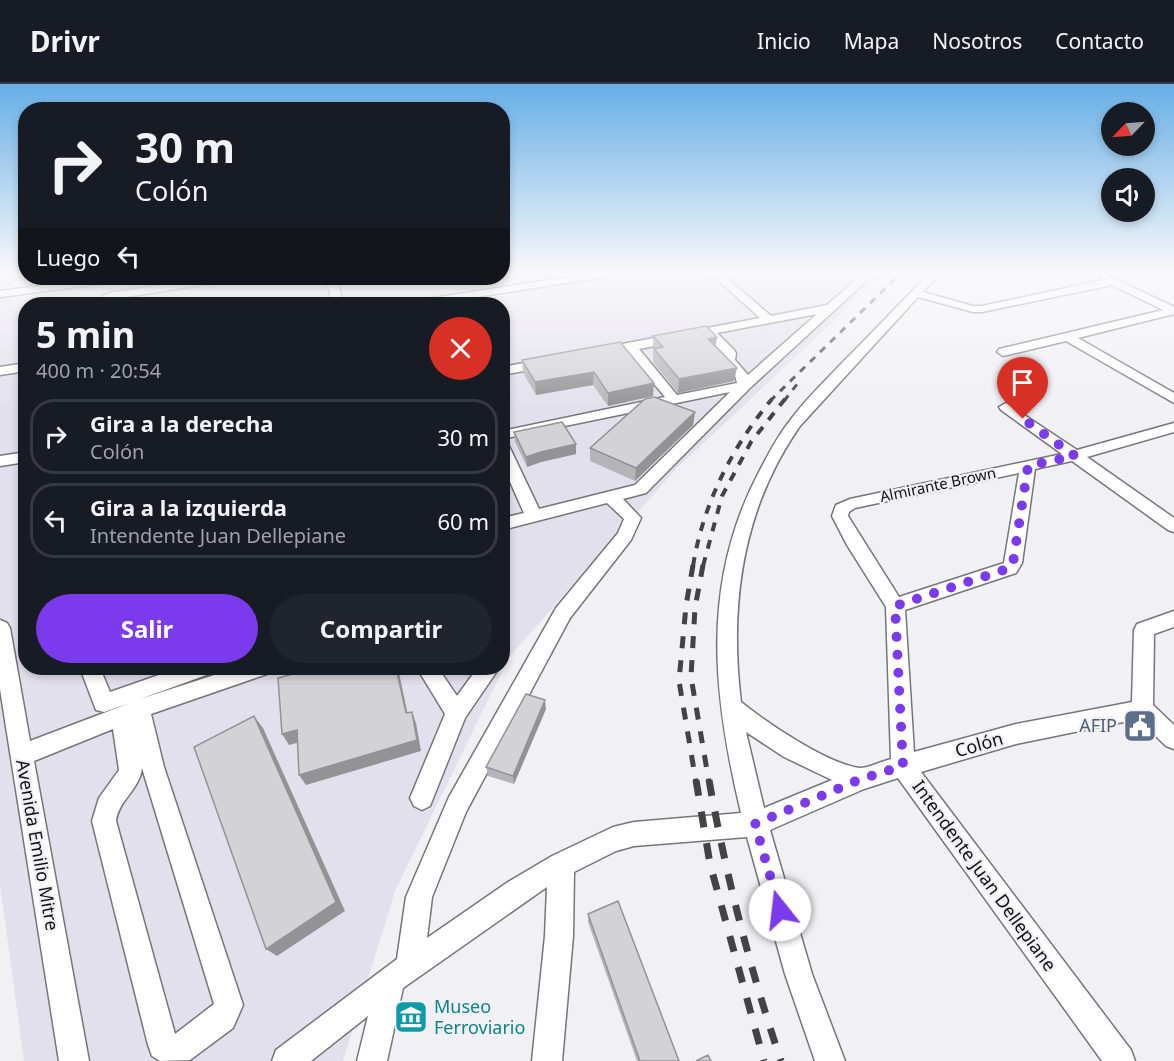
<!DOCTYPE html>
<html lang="es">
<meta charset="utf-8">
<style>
:root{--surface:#171b24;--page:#20242c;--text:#f1f3f6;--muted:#9ea1a6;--line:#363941;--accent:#7c3aed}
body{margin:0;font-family:"Noto Sans",sans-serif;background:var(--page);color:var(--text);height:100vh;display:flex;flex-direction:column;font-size:22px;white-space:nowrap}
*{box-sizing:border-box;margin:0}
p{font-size:20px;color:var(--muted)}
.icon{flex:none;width:33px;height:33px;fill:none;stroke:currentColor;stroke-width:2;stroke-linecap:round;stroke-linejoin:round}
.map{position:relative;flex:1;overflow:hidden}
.sheet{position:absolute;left:18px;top:213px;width:492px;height:378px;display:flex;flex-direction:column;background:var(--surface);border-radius:24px;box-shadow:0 3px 9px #0003}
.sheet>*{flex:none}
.banner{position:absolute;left:18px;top:18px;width:492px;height:183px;border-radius:24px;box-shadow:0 3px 9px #0003;background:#171b24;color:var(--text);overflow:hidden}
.needle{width:39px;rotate:245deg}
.fabs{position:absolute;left:1101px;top:18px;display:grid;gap:12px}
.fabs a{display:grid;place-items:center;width:54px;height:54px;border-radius:50%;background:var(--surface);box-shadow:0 3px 9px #0003;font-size:30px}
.pin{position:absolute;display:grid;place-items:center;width:51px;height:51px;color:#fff;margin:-62px -26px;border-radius:50% 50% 50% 0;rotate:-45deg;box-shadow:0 0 6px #0007}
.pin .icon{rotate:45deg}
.me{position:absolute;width:66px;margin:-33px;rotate:344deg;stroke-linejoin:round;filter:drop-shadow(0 0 4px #0008)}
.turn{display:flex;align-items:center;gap:21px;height:126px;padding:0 18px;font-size:27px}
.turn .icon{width:78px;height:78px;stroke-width:2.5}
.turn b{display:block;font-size:42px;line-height:51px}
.then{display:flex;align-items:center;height:57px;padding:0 18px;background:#0003;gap:12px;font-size:22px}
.round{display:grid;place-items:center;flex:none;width:63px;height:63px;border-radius:32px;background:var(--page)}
.summary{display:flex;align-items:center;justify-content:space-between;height:102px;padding:0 18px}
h1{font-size:36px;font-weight:700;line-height:45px}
.primary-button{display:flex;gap:12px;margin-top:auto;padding:12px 18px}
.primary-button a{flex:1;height:69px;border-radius:36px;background:var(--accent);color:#fff;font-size:24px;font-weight:700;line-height:69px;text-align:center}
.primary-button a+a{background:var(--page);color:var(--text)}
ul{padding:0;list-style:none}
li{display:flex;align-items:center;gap:18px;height:75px;margin:0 12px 9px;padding:0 6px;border:3px solid var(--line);border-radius:24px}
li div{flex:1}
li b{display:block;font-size:22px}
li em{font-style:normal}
header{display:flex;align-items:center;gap:36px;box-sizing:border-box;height:84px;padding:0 30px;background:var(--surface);border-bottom:2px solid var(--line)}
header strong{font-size:28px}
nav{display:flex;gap:33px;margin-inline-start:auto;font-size:21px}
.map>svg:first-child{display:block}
.built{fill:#e2e0ec;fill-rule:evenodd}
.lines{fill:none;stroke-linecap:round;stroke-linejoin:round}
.minor-casing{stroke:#767579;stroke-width:3}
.minor{fill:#fff;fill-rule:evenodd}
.rail-far3{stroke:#434345;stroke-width:3;stroke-dasharray:7 7;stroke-linecap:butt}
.rail-far2{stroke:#434345;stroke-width:4;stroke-dasharray:9 9;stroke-linecap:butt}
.rail-far1{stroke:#434345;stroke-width:5;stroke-dasharray:12 12;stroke-linecap:butt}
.rail{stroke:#434345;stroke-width:7;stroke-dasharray:16 16;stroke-linecap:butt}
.wall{fill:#b5b5b9}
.shaded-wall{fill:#939396}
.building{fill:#d2d2d7;stroke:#939396;stroke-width:1.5}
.route{stroke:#7c3aed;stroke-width:10;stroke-dasharray:0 18}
.labels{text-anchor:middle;stroke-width:4.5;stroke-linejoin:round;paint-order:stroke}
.street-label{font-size:15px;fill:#111112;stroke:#f1f0f5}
.near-service-label{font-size:18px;fill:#4e5e75;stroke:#f1f0f5;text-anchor:end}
.near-street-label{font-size:18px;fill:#111112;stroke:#f1f0f5}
.near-culture-label{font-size:18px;fill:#0d838f;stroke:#f1f0f5;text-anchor:start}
</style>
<header>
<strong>Drivr</strong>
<nav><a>Inicio</a><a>Mapa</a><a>Nosotros</a><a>Contacto</a></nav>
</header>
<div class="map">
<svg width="1174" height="977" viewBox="0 0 1174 977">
<rect width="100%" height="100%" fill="#f1f0f5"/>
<path class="built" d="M0,189H25L26,194H502L503,189H885L678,383L509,573L395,807L343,977H24L0,800ZM26,220H502V584H26Z"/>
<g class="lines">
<defs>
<path id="minor" d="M593,189H616L611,192L431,220H407L413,217Z
M710,189H721L771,232L827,221L864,189H875L750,304L646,409L623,415L641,434L631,456L570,534L466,728L432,813L427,854L508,798L552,772L613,743L634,738L741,729C713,611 700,500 759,388C768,371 777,353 789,338C804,317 823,299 841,280C871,250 900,219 930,189H940L923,208L973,222H982L1103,196L1098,192L1103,189L1174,223V230L1078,254L1174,309V319L1066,257L1003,272L997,268L999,265L1163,226L1112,201L982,228H973L918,213L800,342C742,425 729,520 741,618C767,639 827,680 860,684C869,684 882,677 891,675L886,523L847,461L832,432L836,421L850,415L1062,370L1001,326L999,323L1006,319L1077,366L1174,339V348L1087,373L1174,434V448L1168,446L1072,377L1035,385L1022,479L1016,489L905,526L914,668L1016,640L1132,618L1134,546L1137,540L1174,527V543L1154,550L1153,621L1174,641V665L1166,662L1138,635L1016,660L921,688L1131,966L1135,977H1102L898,694L864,705L770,746L812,890L845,977H815L785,890L747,753L634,762L616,767L574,788L573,852L562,977H532L545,852L547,803L403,904L387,977H357L368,932L311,977H272L276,966L397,875L406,813L449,713L556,524L618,449L624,435L607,419L502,446V434L524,429L502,380V358L509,362L539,425L635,401L730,308L502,355V347L665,313L627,267L601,272L595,268L601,264L760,234ZM817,230L748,291L735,276L736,269L734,266L717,249ZM706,252L724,270L722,277L735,291L737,299L677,311L639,265ZM1019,389L1004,479L899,513L848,432L849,428L855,424ZM746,648L784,673L832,696L764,724Z
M101,194H127L122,197L0,213V207Z
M209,194H232L227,197L114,215L112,220H101L103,212L109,209Z
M327,194H337L343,220H332Z
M545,275L551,279L550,282L502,291V283Z
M26,279V287L0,291V283Z
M26,368V378L0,382V372Z
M0,536L7,539L10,544L30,657L130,619L104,628L96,626L80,584H100L110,608L179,584H212L209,590L140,615L236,584H270L267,590L151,630L164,683L243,921L233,944L190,976L160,977L152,972L148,961L92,737L99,714L119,686L113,645L34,677L89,977H59L0,605ZM142,684L214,920L175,950L116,737C118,717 140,705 142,684Z
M417,584H438L457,612L476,586L475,584H496L497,587L465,634L430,722L422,726L414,722L410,714L445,630Z"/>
</defs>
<use href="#minor" class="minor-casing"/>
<use href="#minor" class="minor"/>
<path class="rail-far3" d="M770,317L901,189
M784,317L798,299"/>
<path class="rail-far2" d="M693,482C703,420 732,363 772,315
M703,482L722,412L751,358L785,315"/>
<path class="rail-far1" d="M693,481L686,522L679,597L696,698
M703,481L695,524L691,593L709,698"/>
<path class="rail" d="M696,696L710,780L764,977
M709,696C726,792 750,885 781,977"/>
</g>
<path class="wall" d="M653,252L715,262L734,297L678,309L653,278Z
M620,258L653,312L608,322L593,301L536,311L523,289L522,276Z
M695,328L693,341L635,397L590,377V364Z
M514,348L576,370L541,378L527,383L515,358Z
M546,625L514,700L488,692L486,683Z
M588,830L679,977H637L588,838Z"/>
<path class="shaded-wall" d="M717,253L715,265L708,255Z
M737,284L734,297L678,309L679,295Z
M594,288L593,301L536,311L535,298Z
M654,299L653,312L608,322V309Z
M695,328L693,341L635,397L636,384Z
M576,360V370L541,378L527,383L526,373L541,368Z
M396,584H398L410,641L406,629Z
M545,616L546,625L514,700L513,692Z
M412,628L416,639L421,667L306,701L299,691Z
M254,632L263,644L345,827L277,872L266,865Z
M297,646L304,657L289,661L282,650Z"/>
<path class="building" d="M706,242L717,253L708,255L737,284L679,295L654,265L663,263L653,252Z
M620,258L654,299L608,309L594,288L535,298L522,276Z
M654,313L695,328L636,384L590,364L645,315Z
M562,338L576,360L541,368L526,373L514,348Z
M315,584H396L406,629L412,628L417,656L299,691L297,646L282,650L278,594Z
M526,610L545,616L513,692L486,683Z
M254,632L336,818L266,865L194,663Z
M618,817L679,977H640L588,830Z
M708,971L711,977H696Z"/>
<linearGradient id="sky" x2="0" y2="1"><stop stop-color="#67afe6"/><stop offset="0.58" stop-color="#f9f8fa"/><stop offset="1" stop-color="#f9f8fa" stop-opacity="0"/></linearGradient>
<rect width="1174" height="325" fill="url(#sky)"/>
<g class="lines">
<path class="route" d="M780,826L755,740L861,695L903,682L895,522L1010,484L1013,479L1028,382L1075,372L1023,335"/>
</g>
<defs>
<symbol id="civic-square" viewBox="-11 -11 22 22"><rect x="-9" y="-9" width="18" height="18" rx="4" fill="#5c6f8a" stroke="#f1f0f5"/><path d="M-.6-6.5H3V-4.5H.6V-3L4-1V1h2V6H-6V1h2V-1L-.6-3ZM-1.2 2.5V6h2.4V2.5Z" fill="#fff"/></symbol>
<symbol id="museum-square" viewBox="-11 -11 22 22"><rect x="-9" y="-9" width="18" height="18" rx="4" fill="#0f9aa8" stroke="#f1f0f5"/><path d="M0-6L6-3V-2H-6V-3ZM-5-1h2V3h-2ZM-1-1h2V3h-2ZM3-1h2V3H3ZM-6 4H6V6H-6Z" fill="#fff"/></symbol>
</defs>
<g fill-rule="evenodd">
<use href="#civic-square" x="1121" y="623" width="38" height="38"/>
<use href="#museum-square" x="392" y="914" width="38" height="38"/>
</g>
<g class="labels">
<g class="street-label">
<text transform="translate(938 401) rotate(-12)" y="5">Almirante Brown</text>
</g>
<g class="near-service-label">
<text x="1117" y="648">AFIP</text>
</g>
<g class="near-street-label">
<text transform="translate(979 661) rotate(-16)" y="6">Colón</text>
<text transform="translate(37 761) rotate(80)" y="6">Avenida Emilio Mitre</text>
<text transform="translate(984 792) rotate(54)" y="6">Intendente Juan Dellepiane</text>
</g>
<g class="near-culture-label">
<text x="434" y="929">Museo<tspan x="434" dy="21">Ferroviario</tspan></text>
</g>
</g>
</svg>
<div class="fabs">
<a><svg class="needle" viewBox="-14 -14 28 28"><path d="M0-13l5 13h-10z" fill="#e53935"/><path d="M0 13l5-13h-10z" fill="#9ea1a6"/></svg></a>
<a><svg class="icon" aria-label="sound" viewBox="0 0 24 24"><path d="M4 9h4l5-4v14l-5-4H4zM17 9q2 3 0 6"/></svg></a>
</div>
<div class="pin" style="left:1023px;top:335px;background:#d93025"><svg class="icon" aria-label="arrive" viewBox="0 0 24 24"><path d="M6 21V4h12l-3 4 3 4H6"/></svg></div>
<svg class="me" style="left:780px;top:826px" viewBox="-20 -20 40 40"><circle r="19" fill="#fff"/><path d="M0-13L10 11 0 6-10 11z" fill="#7c3aed"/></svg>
<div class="banner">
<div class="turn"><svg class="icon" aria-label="right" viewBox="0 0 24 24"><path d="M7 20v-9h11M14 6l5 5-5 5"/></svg><div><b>30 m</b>Colón</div></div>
<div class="then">Luego<svg class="icon" aria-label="left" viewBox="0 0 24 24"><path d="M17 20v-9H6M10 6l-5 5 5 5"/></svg></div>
</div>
<section class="sheet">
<div class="summary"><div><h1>5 min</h1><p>400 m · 20:54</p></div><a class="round" style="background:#d93025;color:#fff"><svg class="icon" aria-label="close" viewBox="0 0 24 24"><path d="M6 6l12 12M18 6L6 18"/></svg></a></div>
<ul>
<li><svg class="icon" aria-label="right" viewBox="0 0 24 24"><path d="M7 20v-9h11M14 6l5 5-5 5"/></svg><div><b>Gira a la derecha</b><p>Colón</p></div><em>30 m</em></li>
<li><svg class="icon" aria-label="left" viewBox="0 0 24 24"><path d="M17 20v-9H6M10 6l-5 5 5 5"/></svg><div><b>Gira a la izquierda</b><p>Intendente Juan Dellepiane</p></div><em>60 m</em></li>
</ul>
<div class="primary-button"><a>Salir</a><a>Compartir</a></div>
</section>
</div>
